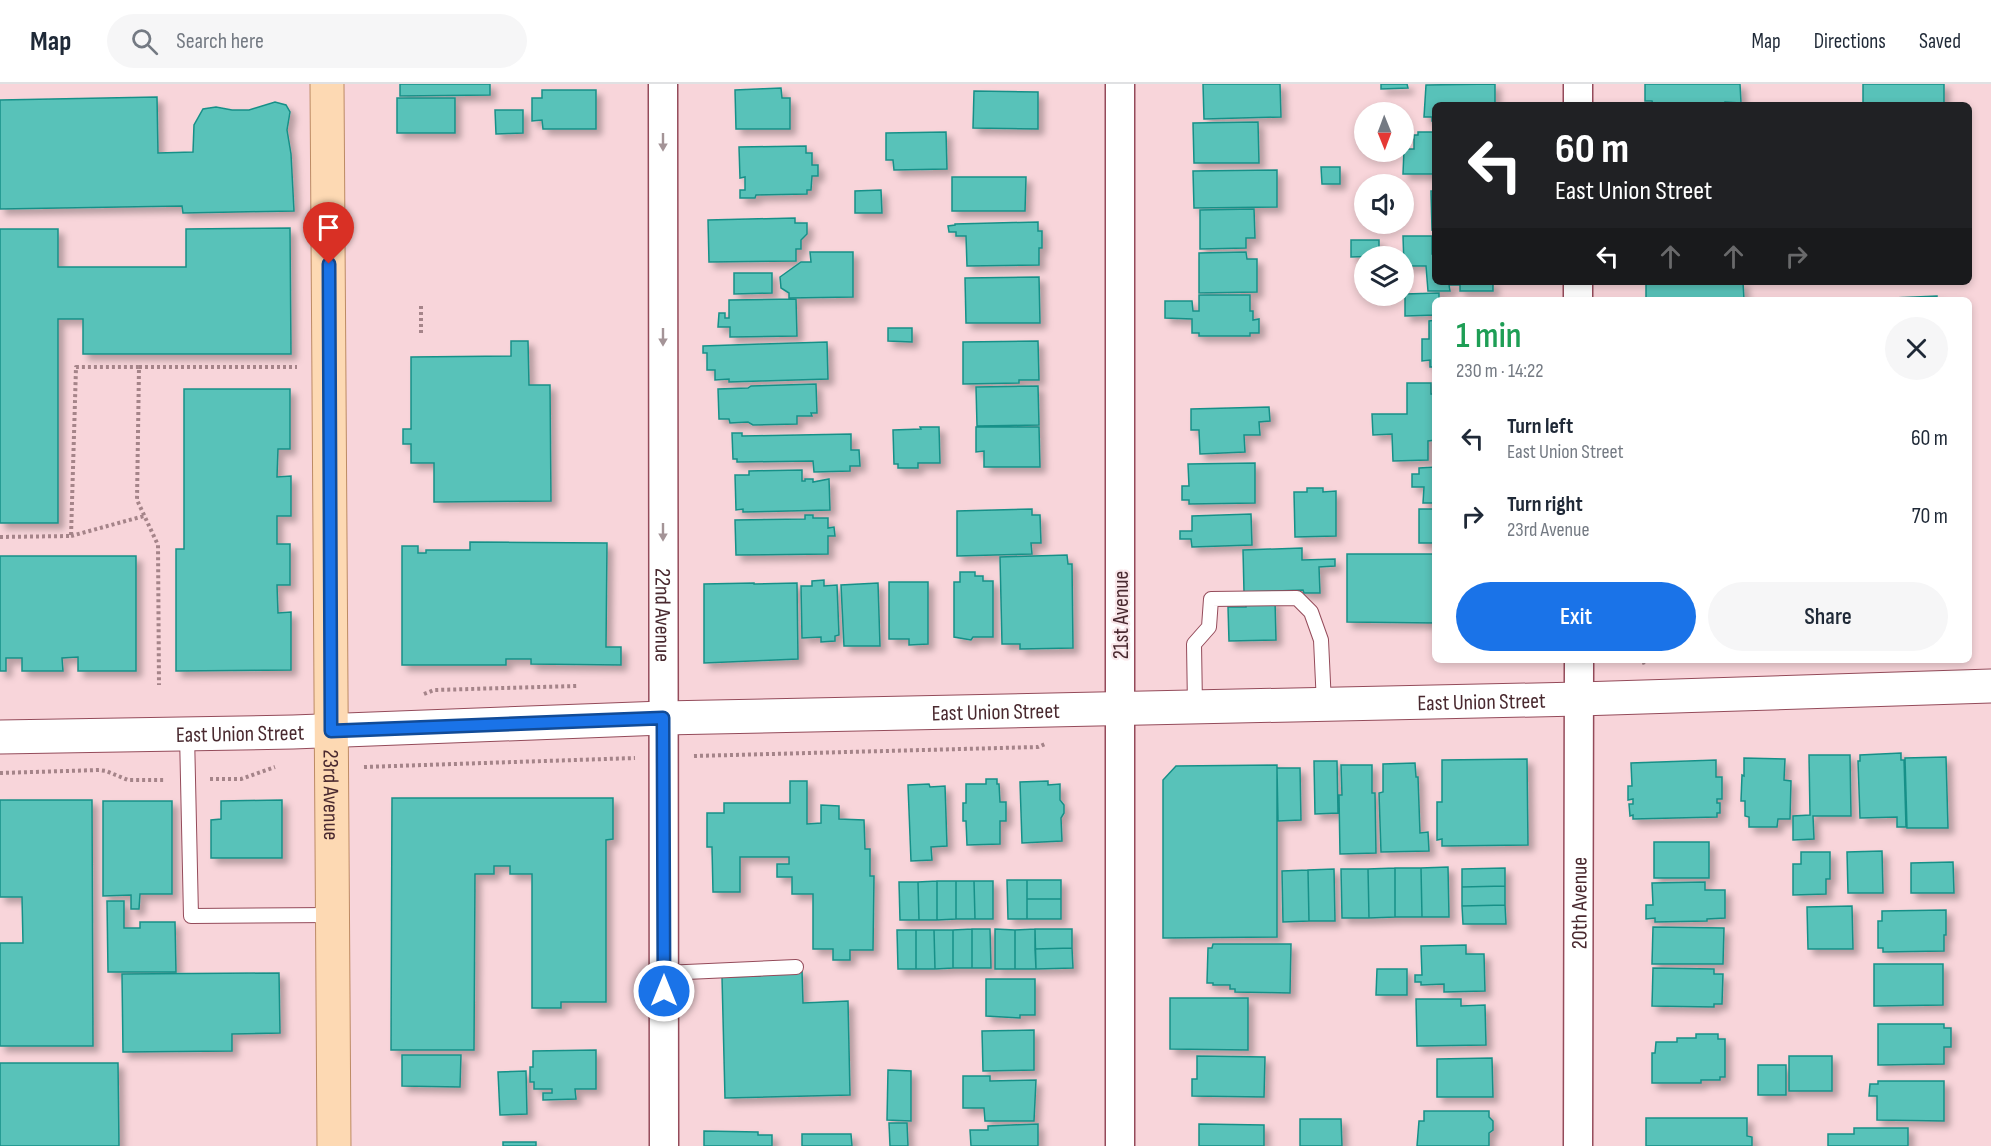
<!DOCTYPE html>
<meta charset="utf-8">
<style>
:root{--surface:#fff;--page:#f6f6f7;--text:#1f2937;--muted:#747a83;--line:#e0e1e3;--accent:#1a73e8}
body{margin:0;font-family:"Sofia Sans Condensed",sans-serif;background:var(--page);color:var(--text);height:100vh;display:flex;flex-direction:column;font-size:22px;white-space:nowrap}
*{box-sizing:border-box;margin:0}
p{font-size:20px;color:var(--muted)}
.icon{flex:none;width:33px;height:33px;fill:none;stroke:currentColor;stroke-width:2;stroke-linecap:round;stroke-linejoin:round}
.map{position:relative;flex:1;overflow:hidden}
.drawer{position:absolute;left:1432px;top:213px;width:540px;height:366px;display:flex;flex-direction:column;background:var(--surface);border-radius:9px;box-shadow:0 3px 9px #0003}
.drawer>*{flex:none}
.top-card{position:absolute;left:1432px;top:18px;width:540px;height:183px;border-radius:9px;box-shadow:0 3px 9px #0003;background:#202124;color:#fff;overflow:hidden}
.needle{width:39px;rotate:179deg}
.fabs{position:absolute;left:1354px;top:18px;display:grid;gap:12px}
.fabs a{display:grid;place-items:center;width:60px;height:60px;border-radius:50%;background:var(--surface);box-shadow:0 3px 9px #0003;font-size:30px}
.pin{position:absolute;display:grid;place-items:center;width:51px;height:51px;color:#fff;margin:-62px -26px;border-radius:50% 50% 50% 0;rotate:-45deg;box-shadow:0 0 6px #0007}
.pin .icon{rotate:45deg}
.me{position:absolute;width:66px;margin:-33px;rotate:0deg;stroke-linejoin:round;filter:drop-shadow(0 0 4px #0008)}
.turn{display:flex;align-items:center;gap:21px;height:126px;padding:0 24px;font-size:27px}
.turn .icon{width:78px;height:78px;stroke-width:2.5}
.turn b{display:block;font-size:42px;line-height:51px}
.lanes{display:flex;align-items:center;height:57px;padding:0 24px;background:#0003;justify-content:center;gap:30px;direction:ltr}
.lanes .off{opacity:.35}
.round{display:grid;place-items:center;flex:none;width:63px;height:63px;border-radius:32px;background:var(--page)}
.head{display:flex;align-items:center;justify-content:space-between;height:102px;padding:0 24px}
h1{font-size:36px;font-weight:600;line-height:45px;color:#1e9e55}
.action{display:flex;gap:12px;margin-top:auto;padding:12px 24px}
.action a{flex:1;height:69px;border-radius:36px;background:var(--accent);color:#fff;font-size:24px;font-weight:600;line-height:69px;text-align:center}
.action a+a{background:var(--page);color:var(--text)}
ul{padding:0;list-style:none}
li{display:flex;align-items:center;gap:18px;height:78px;padding:0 24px}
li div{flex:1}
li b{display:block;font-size:22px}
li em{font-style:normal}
header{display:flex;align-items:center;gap:36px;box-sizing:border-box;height:84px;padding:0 30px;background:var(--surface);border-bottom:2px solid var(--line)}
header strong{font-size:28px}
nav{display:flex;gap:33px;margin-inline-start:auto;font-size:21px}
.search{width:420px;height:54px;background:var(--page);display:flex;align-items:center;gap:15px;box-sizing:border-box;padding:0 21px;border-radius:33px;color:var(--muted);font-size:22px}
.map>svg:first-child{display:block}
.building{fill:#59c2b9;stroke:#189088;stroke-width:1.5;filter:url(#shadow)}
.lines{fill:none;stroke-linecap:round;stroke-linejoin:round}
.service-casing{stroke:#944b5a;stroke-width:16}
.minor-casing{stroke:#944b5a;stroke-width:31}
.secondary-casing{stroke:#944b5a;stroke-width:35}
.primary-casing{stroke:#bd8b64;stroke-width:35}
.path{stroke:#a58489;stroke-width:4;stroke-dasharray:3 3;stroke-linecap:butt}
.service{stroke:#fff;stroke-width:14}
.minor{stroke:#fff;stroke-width:28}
.secondary{stroke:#fff;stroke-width:33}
.primary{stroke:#fdd9b3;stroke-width:33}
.oneway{fill:#a49497}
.route-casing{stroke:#114b97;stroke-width:15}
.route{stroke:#1a73e8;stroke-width:10}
.labels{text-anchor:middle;stroke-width:4.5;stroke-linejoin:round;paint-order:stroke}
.street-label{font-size:22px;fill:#49292f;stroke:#f9e7ea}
</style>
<header>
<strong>Map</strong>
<div class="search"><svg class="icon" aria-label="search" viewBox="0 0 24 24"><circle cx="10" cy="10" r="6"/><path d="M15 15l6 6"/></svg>Search here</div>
<nav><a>Map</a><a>Directions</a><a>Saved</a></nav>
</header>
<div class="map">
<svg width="1991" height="1062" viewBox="0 0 1991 1062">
<defs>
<filter id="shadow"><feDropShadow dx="5.5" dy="5.5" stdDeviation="3" flood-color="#0004"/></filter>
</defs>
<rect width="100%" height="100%" fill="#f8d5da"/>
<path class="building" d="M400,0H490V11L400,12Z
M1203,0H1280L1281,33L1204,35Z
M1381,0H1407L1408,4L1381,5Z
M1495,0V21H1436V37H1432V33H1424L1426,1Z
M1645,0H1740L1741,19L1725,18V21H1653L1652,17H1645Z
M1863,0H1944V21H1875V19H1863Z
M781,4L782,14H790V45H736L735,6Z
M542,6H596V45H543L542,36L532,37V14H542Z
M974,7L1038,8V45L973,44Z
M157,13L158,69L193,68L194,41L203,25L216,23L232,26H249L275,18L286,21L290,28L287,46L291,70L294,127L183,129L182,122L0,125V16Z
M397,14H455V49H397Z
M495,26H523V49L496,50Z
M1258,38L1259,79H1194L1193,39Z
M946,48L947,85L894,86L893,76H886V49Z
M1418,48H1436V90H1403L1404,65H1414V51H1418Z
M806,62V69H812V81H818V92H812L811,106H807V110L756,111L755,114H740V106H745V93L740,94L739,63Z
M1321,83H1340V100H1322Z
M1277,86V123L1194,124L1193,87Z
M952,93H1026L1025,127H952Z
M881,106L882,129H855V107Z
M1431,107H1436V145L1432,146Z
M1254,125L1255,154H1246V164L1200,165V126Z
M795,134V139H807V150L801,156V165H796V177L709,178L708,136Z
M1038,138V147H1042V164H1039V181L967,182L966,152H956V148H949L948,142L955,141V140Z
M290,144L291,270H83V235H58V439H0V145H58V183H186V145Z
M1403,152H1432V170H1436V198H1493V207H1460V201H1449L1450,207H1428L1426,182H1404Z
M1351,156H1379V172L1351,173Z
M810,168H853V213L789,214V209L781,204L780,193L801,178H811Z
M1246,168L1247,175H1257V208L1199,209V169Z
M734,189H772V209L734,210Z
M1039,193L1040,239H966L965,194Z
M1646,198H1743L1744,216H1646Z
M1439,209V216H1436V231L1405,232V210Z
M1199,211H1250V227H1253V236L1259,235V249H1250V252H1199V249H1192V235L1165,234V217H1192L1193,227H1199Z
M1937,212V216H1893V214Z
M796,215L797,252L730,253V243H718L719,229H725V234H729V216Z
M1436,236V283H1430V276L1422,277V255H1429V237Z
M888,244H912V258L888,257Z
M511,257H528L529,301H550L551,417L434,418V379H411V360H403V345H411V273L511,272Z
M1038,257L1039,296H1019V299L963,300V258Z
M827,258L828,295L729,298V295L715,296V286H707V269H703V262Z
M1407,299H1431V310H1436V356L1428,357V376L1393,377L1392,350L1373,351L1372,330H1407Z
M816,300L817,329H811L812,332H797V340L753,341L748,338L730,339L729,335H719L718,305L748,304L751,302Z
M1038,302L1039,341L977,342L976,303Z
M184,305H290V365H278L277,393L291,392V432H277V460H290V501H277L278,529L291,528V586L176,587V465H184Z
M1269,323L1270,337L1259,338L1260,351H1244L1245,368L1200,370L1199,346H1191V325Z
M920,343H939L940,379H918V384H898V380H894L893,346L921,345Z
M976,343H1039L1040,383H984V367L976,368Z
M732,349H742V352L851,350V366H859L860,382H850V387L814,388L813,377L737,378V375H733Z
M1255,379V419L1189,420V416H1182V402H1189L1188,380Z
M1436,383V419H1423L1424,403H1412V390H1419V384Z
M802,386V397H805V395H813V398L829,395L830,426L743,428V425L736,426L735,391H749V387Z
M1307,404H1323V408L1336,407V452L1295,453L1294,408H1307Z
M1032,425V431H1040L1041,459H1031L1032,470L957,472V427Z
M1419,425H1436V462H1433V459H1419Z
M1251,430L1252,461L1192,463L1191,455H1180V447H1192V432Z
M805,431H813V434H828V444L834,443L835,452H828V470L736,471L735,436L805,435Z
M470,458L607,459L606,563H621V581L531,580V575H506V581H402V462H418V469H426V466H470Z
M1302,464V476L1335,475V482L1319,483L1320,509H1304L1303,506L1244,508L1243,466Z
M1347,470H1436V539L1347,538Z
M1067,471L1068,480H1072L1073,564L1020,565V560H1002L1000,473Z
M0,472H136V587H78V573L62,574L63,587H22V574H6V587H0Z
M960,488H975V492H983V497H993V553H973L971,556L954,553V498H960Z
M824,496V502L837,501L839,551L835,552V557L821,558V553L802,554L801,502H812V497Z
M889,498H928V560L909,561V555H889Z
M754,499V500L797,499L798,575L704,579V500Z
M878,499L880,562H844L841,501Z
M1275,516L1276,556L1229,557L1228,523H1246V517Z
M1901,669V676H1904L1906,743H1897V733L1860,734L1858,677H1860V671Z
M1809,671H1850L1851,732H1813L1814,755L1793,756V732L1810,731Z
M1946,673L1948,744H1907L1905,674Z
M1744,674L1785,675L1784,696L1791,697L1790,735H1778L1777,743H1749V733L1745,732V717H1741L1742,691L1744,692Z
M1527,675L1528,761L1442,762V755L1437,756V718H1442V676Z
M1716,676V693H1722V715H1717V719H1720V729H1717V733L1633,735V731L1630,732L1629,720H1633V715L1628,716V702H1632L1631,679Z
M1314,677H1337L1338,729L1315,730Z
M1415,679L1416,693H1418L1420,749L1428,748L1429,767L1381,768L1379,709L1383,708V680Z
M1277,681V853L1163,854V696L1176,682Z
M1341,681H1372V709H1375L1376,769L1340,770L1339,711H1342Z
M1277,684H1300L1301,736L1278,737Z
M986,695H997V700H999L1000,718H1006V737H1000V760L967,761L966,737H963V719H966V700H986Z
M790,697H807V740L821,739V721L839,722V735L864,736L865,765H870V792H874L873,866H850V876H833V865H813V810H792V793H777V780H789V773H740V808H713L712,763H707V729H724V719H790Z
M1048,697V701L1060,700V716L1064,721V729L1061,734L1062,757L1022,759L1020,698Z
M929,700L930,703L945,702L947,762L931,763L932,776L911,777L908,701Z
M392,714H613V755L606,756V918H561V924H532V790H510V782H494V790H475L474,966H391Z
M0,716H92L93,962H0V859H23L22,813H0Z
M282,716V774H211V736L221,735V717Z
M103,717H172V810H140L139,825H131V811L103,812Z
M1654,758H1709V794H1654Z
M1882,767L1883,809H1848L1847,768Z
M1801,768H1830V795H1826V810L1793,811V780H1801Z
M1953,778L1954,809H1911V779Z
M1448,783L1449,833H1422L1421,784Z
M1395,784H1421L1422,833H1395Z
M1395,784V833L1369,834L1368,785Z
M1505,784V802L1462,803V785Z
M1334,785L1335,837H1309L1308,786Z
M1341,785H1368L1369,834H1342Z
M1308,786L1309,837L1283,838L1282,787Z
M1007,796H1027V835H1008Z
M1027,796H1061V815H1027Z
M937,797H956V835L937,836Z
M937,797V836H919L918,798Z
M956,797H974L975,835H956Z
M974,797H993V835H975Z
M899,798H918L919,836H900Z
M1705,798V806H1725V834L1707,835V837L1655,838V834L1646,835V821H1653L1652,799Z
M1505,802V821L1462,822V803Z
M1027,815H1061V835H1027Z
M107,817H124V844H140V838H175L176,888H108Z
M1505,821L1506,840H1463L1462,822Z
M1852,822L1853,865H1808L1807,823Z
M1946,826V851H1944V867L1883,868V864H1878V837H1882V827Z
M1653,843L1724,844L1723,880H1652Z
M972,845H990L991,884H972Z
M972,845V884H953V846Z
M995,845L1015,846V885H995Z
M1035,845H1072V864L1035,865Z
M1035,845L1036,885H1015V846Z
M897,846H916V885H898Z
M916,846H934L935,885H916Z
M934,846H953V884L935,885Z
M1213,860H1291L1290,909L1235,908V905H1230V901H1213V899H1207L1208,864H1212Z
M1466,861V870H1484L1485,907L1444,908V900L1421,901V898H1415V891H1422L1421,862Z
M1072,864L1073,884L1036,885L1035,865Z
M1874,880H1943V921L1874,922Z
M1653,884L1714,885V890H1723L1722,920H1714V923L1652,922Z
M1377,885H1407V911H1376Z
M760,886H802L803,919L848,917L850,1011L725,1014L722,893L760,892Z
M279,889L280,949L232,950V967L123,968L122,890Z
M986,895H1035V931H1020V934L986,932Z
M1170,914H1248V966L1170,965Z
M1416,915H1461V922L1485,921L1486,961L1417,962Z
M1878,940H1944V944H1951V963H1944V980L1878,981Z
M1034,946V986L983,987L982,947Z
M1696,950H1718V955H1725V993H1720V996H1701V999H1652V969H1655L1656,958H1677V954H1696Z
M596,966V1005H575L576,1015L543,1016V1009H552V1005H534V998H530V983H533V967Z
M402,971H461L460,1003L402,1002Z
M1197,972L1265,973L1264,1013L1192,1012V995H1197Z
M1789,972H1832V1007H1789Z
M1492,974L1493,1013H1437V975Z
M0,979H118L119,1062H0Z
M1758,981H1786V1011H1758Z
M888,986L911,987V1037L887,1036Z
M526,987L527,1030L500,1031L498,988Z
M963,992H990V997L1036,996L1034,1037H985L984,1024H963Z
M1878,997H1944V1037L1877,1036V1012H1869L1870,1000H1878Z
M1424,1027H1489V1033L1493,1037V1046L1489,1049V1062H1417L1419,1037H1424Z
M1646,1034H1747V1052L1752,1053V1062H1646Z
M1300,1035H1341L1342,1062H1300Z
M889,1039H907L908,1062H890Z
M1038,1040V1062H971L970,1046H988V1042Z
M1199,1040L1264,1041V1062H1199Z
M1854,1044H1908V1062H1828V1050H1854Z
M704,1047L758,1048V1051H772V1062H704Z
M802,1050H851L852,1062H802Z
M503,1058H536V1062H503Z"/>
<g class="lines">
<defs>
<path id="service" d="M1195,622L1194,560L1209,543L1211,515L1297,514L1311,528L1321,556L1324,620
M187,650L191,832L333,831
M664,889L796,883"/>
<g id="minor">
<path id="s1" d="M663,0L664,1062"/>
<path d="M1120,0V1062"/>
<path d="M1578,0V21"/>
<path d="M1578,198V216"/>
<path id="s2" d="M1578,1062L1579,576"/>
</g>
<g id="secondary">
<path id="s3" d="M0,653L293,648L663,634L1579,615L1991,602"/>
</g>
<g id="primary">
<path id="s4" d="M327,0L334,1062"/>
</g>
</defs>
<use href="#service" class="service-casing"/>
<use href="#minor" class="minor-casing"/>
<use href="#secondary" class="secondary-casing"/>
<use href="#primary" class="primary-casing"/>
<path class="path" d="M421,222V249
M139,283H297
M71,452L144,432
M0,453L71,452L76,283H139L137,416L158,461L159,601
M1642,579L1648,577L1671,576
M424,610L434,606L577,602
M694,672L1038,663L1045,660
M364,683L635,674
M0,689L99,686L106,687L128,696H166
M210,695H241L275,683"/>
<use href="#service" class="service"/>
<use href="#minor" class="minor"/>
<use href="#secondary" class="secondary"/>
<use href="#primary" class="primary"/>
</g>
<defs><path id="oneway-solid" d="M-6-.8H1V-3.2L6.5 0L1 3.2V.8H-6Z" transform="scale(1.5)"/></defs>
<g class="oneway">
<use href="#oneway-solid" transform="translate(663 58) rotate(90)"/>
<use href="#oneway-solid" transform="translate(663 253) rotate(90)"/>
<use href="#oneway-solid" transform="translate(663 448) rotate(90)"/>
</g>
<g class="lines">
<defs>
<path id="route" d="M329,180L331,647L663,634L664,907"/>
</defs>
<use href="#route" class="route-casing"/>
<use href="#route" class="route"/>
</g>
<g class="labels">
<g class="street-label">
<text dy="8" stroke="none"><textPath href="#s1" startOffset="531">22nd Avenue</textPath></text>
<text transform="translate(1120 531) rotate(-90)" y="8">21st Avenue</text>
<text dy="8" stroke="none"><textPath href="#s3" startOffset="1482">East Union Street</textPath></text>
<text dy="8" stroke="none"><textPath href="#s3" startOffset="996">East Union Street</textPath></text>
<text dy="8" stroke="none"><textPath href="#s3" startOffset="240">East Union Street</textPath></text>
<text dy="8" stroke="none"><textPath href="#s4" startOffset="711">23rd Avenue</textPath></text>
<text dy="8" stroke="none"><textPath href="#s2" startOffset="243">20th Avenue</textPath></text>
</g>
</g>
</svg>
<div class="fabs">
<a><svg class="needle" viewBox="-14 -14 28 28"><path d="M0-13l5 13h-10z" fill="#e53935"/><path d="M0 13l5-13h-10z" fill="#747a83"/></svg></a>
<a><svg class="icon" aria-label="sound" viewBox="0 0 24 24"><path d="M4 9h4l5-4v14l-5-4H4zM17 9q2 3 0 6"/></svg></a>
<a><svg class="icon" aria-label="layers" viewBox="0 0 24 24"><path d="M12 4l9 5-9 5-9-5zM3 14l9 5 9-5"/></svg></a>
</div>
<div class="pin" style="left:329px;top:180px;background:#d93025"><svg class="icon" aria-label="arrive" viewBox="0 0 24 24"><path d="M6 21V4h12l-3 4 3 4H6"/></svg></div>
<svg class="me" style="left:664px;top:907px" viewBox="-20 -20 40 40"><circle r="17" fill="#1a73e8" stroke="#fff" stroke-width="3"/><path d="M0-11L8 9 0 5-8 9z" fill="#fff"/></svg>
<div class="top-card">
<div class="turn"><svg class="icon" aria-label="left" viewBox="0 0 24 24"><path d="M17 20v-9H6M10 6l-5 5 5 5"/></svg><div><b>60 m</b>East Union Street</div></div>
<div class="lanes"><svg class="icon" aria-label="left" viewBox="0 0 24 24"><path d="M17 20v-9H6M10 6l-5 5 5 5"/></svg><svg class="icon off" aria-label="ahead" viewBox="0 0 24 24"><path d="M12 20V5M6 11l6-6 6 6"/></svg><svg class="icon off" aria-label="ahead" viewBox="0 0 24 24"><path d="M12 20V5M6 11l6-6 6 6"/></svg><svg class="icon off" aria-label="right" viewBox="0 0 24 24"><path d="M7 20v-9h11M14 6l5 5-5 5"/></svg></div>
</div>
<section class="drawer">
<div class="head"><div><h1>1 min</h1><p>230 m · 14:22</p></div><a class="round"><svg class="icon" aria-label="close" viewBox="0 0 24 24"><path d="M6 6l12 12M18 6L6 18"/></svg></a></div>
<ul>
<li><svg class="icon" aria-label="left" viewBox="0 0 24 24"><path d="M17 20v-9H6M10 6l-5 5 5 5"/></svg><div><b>Turn left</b><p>East Union Street</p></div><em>60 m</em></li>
<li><svg class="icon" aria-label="right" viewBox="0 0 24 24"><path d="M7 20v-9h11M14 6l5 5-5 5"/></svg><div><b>Turn right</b><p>23rd Avenue</p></div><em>70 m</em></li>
</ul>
<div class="action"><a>Exit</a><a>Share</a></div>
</section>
</div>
